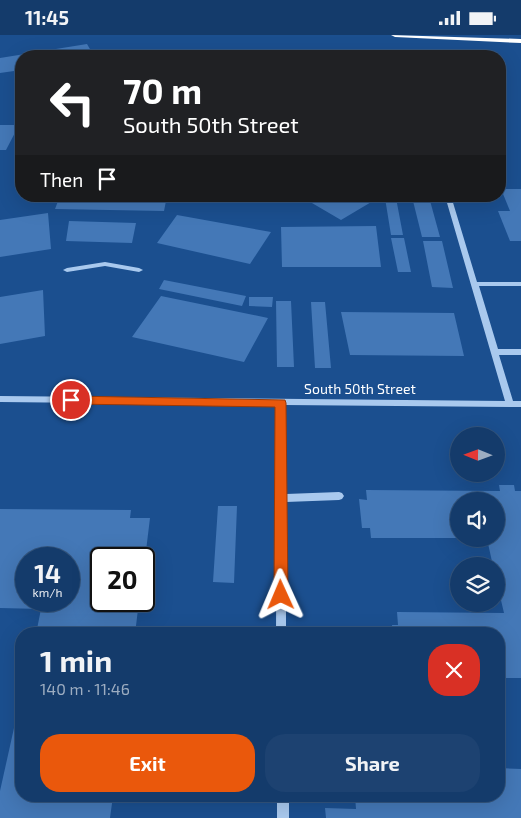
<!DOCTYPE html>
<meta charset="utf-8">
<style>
:root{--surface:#143b6b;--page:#1d4271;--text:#f1f3f6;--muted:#9dadc1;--line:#33557e;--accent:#ea580c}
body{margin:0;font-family:"Exo 2",sans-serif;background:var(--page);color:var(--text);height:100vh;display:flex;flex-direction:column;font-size:19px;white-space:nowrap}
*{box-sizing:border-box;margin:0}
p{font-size:16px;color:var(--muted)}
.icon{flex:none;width:28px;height:28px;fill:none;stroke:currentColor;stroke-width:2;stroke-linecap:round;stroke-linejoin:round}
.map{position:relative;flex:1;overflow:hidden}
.side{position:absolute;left:15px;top:592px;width:490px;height:175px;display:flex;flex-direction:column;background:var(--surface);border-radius:20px;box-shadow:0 5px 20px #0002,0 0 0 1px var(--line)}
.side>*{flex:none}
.hud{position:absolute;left:15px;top:15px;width:491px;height:152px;border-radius:20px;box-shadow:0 5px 20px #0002,0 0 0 1px var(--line);background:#202124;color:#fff;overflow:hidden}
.needle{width:32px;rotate:271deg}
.fabs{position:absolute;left:450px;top:392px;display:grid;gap:10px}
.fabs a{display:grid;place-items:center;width:55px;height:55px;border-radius:50%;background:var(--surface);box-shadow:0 5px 20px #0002,0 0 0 1px var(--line);font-size:25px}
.speed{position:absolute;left:15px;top:512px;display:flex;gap:10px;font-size:25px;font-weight:700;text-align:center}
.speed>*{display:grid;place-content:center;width:65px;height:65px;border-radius:50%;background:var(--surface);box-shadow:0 5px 20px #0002,0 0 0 1px var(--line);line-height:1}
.speed small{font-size:12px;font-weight:400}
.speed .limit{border:2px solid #111;border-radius:8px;background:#fff;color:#111}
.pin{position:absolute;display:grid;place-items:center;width:42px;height:42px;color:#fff;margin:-21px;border:2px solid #fff;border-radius:50%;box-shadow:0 1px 5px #0007}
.me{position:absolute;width:55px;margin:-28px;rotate:359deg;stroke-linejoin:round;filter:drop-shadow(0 0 4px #0008)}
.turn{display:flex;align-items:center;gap:18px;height:105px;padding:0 25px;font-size:22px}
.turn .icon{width:65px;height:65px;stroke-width:2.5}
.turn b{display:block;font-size:35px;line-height:42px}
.then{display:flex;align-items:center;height:48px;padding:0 25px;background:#0003;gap:10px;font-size:19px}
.round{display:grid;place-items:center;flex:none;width:52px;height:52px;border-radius:20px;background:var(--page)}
.head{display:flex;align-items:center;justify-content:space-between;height:85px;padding:0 25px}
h1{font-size:30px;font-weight:700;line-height:38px}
.button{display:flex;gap:10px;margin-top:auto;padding:10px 25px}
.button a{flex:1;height:58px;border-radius:20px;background:var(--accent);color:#fff;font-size:20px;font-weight:700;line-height:58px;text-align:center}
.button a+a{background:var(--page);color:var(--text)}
.status{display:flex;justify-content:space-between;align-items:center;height:35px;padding:0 25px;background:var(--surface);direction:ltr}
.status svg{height:14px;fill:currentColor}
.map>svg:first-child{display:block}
.building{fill:#4478b7;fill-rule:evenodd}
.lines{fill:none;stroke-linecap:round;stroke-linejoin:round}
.minor{fill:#a9c9ee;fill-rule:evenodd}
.highway{fill:#fff;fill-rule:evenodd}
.route{fill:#ea580c;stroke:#983908}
.labels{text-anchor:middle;stroke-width:4;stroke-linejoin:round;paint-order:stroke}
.street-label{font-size:14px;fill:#fff;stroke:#1b4f8f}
</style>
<div class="status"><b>11:45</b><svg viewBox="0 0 49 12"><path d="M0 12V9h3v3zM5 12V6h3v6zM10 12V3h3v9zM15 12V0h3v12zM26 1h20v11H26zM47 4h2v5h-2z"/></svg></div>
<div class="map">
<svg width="521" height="783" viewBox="0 0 521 783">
<rect width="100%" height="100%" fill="#1b4f8f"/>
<path class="building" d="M87,9L94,21H21V35L0,38V23Z
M0,90H19L6,115H0Z
M501,154H521V206H510L498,176H510Z
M60,161H167L164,176L55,174Z
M300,161H374L378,163L341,185Z
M412,162H429L440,202H422Z
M385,163H396L403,200H391Z
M48,178L51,214L0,222V185Z
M177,180L271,197L250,229L157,208Z
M69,186L136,188L132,208L66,206Z
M376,191L381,232H282L281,192Z
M391,203H404L411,237H398Z
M423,206H442L453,253L432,252Z
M164,245L246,261L242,271L159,254Z
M43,255L45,301L0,309V262Z
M161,261L268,283L244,327L132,302Z
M249,262H273L272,272L249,271Z
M276,266H291L294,332H277Z
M311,267H325L331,333H315Z
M341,277L454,278L464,321L350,320Z
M499,450H514L515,456H521V643H499V599H393L392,590H398L397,577L504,578L496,544V531H493L487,504H496V466H459V503H371L370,493H362L359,464L367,465L366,455L500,456Z
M218,471H237L234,548L213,547Z
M0,474L131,475L130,483H150L145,524H101V566H139L135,599H36L41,574L0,573ZM26,524H69V566H26Z
M20,666L21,761H113L110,783H0V756Z
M499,733L521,734V783H326L325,773L356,774L355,761H499Z"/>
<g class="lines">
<path class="minor" d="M445,161H451L477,247H521V251H479L498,314H521V320H499L513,366H521V372L285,370L286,459L339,457L342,458L344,461L342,464L339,465L286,467V599H276L277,370L0,367V361L505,366Z
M105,227L139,233L143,235L139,237L105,231L67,237L63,235L67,233Z
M277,761H289V783H277Z"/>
<path class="highway" d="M391,0L521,4V8L395,2Z"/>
</g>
<path class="route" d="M71,361L285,365L286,368L288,560L286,564L281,566L276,564L274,560L275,372L71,369L65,365Z"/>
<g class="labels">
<g class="street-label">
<text x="360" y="359">South 50th Street</text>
</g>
</g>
</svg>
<div class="fabs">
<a><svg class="needle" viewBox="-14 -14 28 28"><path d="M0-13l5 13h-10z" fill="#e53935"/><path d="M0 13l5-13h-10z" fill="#9dadc1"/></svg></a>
<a><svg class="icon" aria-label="sound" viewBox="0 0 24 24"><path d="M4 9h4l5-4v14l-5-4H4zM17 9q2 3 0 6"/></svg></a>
<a><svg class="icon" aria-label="layers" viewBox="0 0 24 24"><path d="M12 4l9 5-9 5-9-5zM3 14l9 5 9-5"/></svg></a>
</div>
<div class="speed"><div>14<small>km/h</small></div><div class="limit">20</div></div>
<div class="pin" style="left:71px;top:365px;background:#d93025"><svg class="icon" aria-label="arrive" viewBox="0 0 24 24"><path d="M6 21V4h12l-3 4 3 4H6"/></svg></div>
<svg class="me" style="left:281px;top:560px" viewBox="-20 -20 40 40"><path d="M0-17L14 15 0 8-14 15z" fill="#ea580c" stroke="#fff" stroke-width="4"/></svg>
<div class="hud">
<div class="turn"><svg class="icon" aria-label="left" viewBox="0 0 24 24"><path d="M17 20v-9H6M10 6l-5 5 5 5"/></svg><div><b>70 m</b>South 50th Street</div></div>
<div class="then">Then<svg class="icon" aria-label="arrive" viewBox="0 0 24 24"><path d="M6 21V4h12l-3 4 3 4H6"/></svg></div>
</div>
<section class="side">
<div class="head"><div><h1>1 min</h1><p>140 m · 11:46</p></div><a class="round" style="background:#d93025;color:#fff"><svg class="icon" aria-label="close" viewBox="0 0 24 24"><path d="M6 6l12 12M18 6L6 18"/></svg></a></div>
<div class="button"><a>Exit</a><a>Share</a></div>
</section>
</div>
